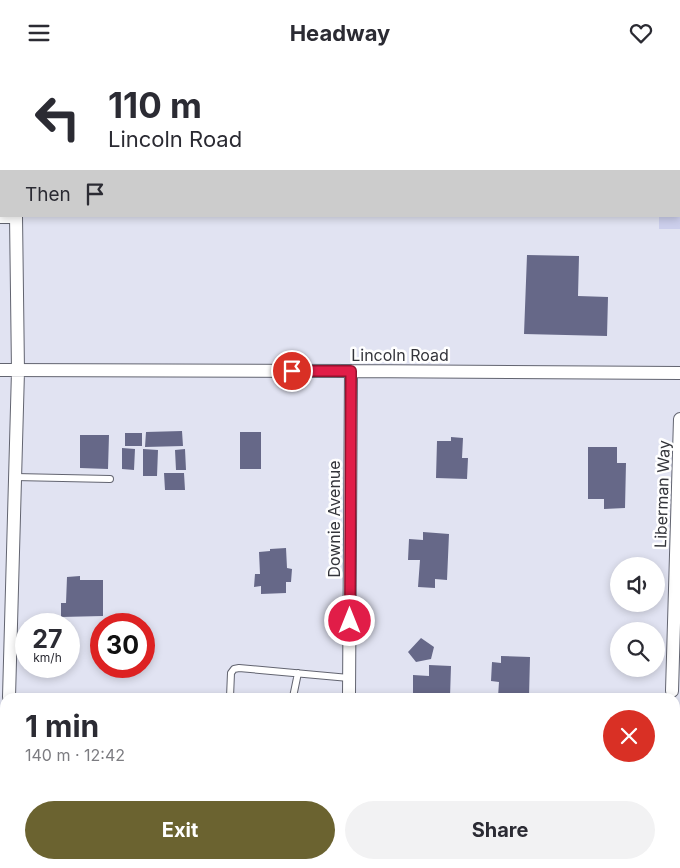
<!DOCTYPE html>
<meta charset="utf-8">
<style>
:root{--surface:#fff;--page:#f2f2f3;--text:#2b2b33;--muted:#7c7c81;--accent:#6b6330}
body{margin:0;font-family:Inter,sans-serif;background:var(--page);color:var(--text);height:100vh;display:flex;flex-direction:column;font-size:19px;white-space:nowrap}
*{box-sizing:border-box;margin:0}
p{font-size:16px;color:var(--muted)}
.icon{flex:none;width:28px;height:28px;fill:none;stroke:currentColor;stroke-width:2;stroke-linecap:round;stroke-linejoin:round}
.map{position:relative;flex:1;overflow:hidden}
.details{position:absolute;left:0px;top:628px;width:680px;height:176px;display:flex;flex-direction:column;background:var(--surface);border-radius:15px 15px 0 0;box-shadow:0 2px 8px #0003}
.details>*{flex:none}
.banner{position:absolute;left:0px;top:0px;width:680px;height:152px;box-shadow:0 2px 8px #0003;background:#fff;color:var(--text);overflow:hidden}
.fabs{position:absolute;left:610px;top:492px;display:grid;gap:10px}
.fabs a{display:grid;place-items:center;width:55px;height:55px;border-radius:50%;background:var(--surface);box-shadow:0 2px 8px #0003;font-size:25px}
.speed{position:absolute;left:15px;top:548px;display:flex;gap:10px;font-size:25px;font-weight:700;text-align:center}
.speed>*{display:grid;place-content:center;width:65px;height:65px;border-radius:50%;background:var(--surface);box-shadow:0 2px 8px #0003;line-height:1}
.speed small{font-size:12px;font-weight:400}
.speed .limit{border:8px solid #d22;background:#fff;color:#111}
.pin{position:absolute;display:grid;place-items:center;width:42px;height:42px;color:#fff;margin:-21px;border:2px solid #fff;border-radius:50%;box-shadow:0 1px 5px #0007}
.me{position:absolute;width:55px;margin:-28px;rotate:0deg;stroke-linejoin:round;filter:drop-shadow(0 0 4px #0008)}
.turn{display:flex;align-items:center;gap:18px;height:105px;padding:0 25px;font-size:22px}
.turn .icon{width:65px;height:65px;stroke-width:2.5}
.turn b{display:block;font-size:35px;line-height:42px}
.then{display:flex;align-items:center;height:48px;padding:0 25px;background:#0003;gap:10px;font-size:19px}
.round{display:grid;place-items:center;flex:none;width:52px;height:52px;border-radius:26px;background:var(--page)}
.head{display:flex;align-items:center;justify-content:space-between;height:85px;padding:0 25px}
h1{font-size:30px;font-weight:700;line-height:38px}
.button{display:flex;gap:10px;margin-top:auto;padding:10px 25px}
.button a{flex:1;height:58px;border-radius:30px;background:var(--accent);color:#fff;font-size:20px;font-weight:700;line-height:58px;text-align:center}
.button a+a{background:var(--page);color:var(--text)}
header{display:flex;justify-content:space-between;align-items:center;height:65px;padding:0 25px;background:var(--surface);font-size:22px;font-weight:700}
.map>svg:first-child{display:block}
.green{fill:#cccfec}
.building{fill:#666888}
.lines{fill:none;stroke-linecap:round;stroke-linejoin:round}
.lane-casing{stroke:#626470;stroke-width:8}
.street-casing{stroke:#626470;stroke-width:14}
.lane{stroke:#fff;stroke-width:6}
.street{stroke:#fff;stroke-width:12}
.route-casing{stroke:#92132f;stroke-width:12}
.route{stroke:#e11d48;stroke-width:9}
.labels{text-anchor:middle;stroke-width:5;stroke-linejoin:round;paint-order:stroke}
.street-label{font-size:16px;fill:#34353b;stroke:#fff}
</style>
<header><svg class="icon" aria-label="menu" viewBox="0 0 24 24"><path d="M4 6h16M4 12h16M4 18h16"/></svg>Headway<svg class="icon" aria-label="heart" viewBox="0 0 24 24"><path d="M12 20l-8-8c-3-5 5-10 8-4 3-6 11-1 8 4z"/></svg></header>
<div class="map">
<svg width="680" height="803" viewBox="0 0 680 803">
<rect width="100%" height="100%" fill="#e1e3f2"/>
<path class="green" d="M679,79H680V164H659V151H679Z"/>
<path class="building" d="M527,190L579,191L578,231L608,232L607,271L524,269Z
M182,366L183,381L145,382L146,367Z
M240,367H261V404H240Z
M125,368H142V381H125Z
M80,370H109L108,404L80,403Z
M451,372L463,373L462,393H468L467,414L436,413L437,376H451Z
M588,382H617V398H626L625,443L604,444V434H588Z
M122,383L135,384L134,405L122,404Z
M143,384L158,385L157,411H143Z
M185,384L186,405H176L175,385Z
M164,408H184L185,425H165Z
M423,467L449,469L447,515L435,514V523L418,522L420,495H408L409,474L423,475Z
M286,483L287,503L292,504L291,517H286V528L261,529V521L254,522L255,509H260L259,487L270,486V484Z
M80,511V515H103V551L61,552V538H66L67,512Z
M421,573L434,582L431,594L416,597L408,587Z
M501,591L530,592L529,632H498L499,617L491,616L492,597L501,598Z
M429,600L451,601L450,632H413V610L429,611Z
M90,799H105V803H90Z"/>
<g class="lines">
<defs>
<path id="lane" d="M15,412L110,414
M230,632L231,608L234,604L239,603L349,613
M293,632L298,608
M614,799L622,803
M549,803L550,802L559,799"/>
<path id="street" d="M14,1V0
M0,3H1
M0,152H16
M0,305L351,306L680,308
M672,626L680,354
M9,632L18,306L16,151
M349,632L351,306
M0,650H5
M1,803L5,724
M348,803V799"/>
</defs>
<use href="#lane" class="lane-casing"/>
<use href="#street" class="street-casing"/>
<use href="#lane" class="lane"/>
<use href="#street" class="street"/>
</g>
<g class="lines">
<defs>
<path id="route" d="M292,306H351L350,556"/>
</defs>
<use href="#route" class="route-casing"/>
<use href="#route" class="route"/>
</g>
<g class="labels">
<g class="street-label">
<text x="400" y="296">Lincoln Road</text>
<text transform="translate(662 429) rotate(-88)" y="6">Liberman Way</text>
<text transform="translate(334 454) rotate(-90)" y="6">Downie Avenue</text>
</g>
</g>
</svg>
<div class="fabs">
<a><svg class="icon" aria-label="sound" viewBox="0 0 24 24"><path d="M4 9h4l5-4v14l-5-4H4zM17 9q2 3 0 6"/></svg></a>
<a><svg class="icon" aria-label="search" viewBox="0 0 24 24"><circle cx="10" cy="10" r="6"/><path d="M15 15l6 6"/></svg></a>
</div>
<div class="speed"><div>27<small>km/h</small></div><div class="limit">30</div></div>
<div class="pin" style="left:292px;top:306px;background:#d93025"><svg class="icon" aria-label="arrive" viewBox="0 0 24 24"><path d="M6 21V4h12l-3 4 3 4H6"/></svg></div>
<svg class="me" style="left:350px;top:556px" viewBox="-20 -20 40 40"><circle r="17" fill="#e11d48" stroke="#fff" stroke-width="3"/><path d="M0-11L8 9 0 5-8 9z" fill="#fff"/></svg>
<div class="banner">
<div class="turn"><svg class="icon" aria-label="left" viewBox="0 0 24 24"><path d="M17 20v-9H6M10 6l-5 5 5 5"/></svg><div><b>110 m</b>Lincoln Road</div></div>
<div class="then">Then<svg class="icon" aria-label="arrive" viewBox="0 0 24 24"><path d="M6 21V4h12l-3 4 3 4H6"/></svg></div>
</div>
<section class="details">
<div class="head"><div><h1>1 min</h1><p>140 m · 12:42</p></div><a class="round" style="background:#d93025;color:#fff"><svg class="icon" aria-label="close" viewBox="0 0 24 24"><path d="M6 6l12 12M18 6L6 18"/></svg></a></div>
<div class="button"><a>Exit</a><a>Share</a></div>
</section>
</div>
